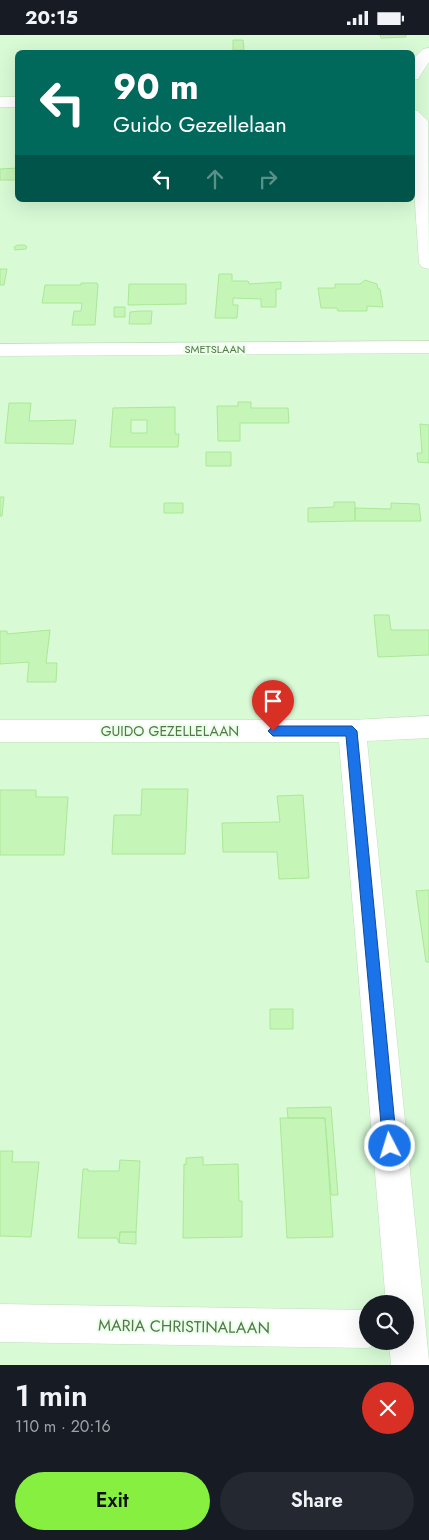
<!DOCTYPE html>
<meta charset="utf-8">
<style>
:root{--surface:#171b24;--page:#242831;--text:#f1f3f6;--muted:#9ea1a6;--accent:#86ef40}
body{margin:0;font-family:Jost,sans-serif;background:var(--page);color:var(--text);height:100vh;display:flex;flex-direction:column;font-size:19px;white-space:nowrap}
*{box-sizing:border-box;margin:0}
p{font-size:16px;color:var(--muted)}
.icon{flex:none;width:28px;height:28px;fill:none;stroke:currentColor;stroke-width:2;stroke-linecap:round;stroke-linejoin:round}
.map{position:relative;height:1330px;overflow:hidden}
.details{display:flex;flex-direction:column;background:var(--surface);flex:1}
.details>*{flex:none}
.hud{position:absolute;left:15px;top:15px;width:400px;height:152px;border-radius:8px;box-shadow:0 5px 20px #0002;background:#00695c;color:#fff;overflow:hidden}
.controls{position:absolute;left:359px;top:1260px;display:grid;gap:10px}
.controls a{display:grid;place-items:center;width:55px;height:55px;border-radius:50%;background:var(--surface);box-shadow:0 5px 20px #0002;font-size:25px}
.pin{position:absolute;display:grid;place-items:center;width:42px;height:42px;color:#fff;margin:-51px -21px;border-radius:50% 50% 50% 0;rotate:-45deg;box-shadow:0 0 5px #0007}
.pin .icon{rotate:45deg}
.me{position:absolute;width:55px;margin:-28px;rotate:355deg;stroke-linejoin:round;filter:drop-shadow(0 0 4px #0008)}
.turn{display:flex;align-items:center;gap:18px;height:105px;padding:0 15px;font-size:22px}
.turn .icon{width:65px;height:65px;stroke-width:2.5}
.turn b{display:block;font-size:35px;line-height:42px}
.lanes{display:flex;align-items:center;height:48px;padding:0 15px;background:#0003;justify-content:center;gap:25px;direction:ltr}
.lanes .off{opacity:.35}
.round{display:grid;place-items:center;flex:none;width:52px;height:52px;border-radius:26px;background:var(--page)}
.overview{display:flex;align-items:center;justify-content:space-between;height:85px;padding:0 15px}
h1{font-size:30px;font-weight:600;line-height:38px}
.primary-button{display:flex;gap:10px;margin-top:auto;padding:10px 15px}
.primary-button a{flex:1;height:58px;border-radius:30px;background:var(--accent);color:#111;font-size:20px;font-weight:600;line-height:58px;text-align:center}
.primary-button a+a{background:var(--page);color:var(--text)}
.status{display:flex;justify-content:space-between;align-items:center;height:35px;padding:0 25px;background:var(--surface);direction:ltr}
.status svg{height:14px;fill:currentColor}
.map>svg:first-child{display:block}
.residential{fill:#d8fbd6;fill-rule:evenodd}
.building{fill:#c6f5b8;stroke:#abe897;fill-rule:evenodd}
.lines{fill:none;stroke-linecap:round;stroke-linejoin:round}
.street-casing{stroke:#c0e0ba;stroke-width:1}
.street{fill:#fff;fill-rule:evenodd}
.route{fill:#1a73e8;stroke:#114b97}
.labels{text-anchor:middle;stroke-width:4;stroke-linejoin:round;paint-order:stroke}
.far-street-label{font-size:11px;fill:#547747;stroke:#eaffea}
.street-label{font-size:14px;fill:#547747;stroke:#eaffea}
.near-street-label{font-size:16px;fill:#547747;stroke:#eaffea}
</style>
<div class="status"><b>20:15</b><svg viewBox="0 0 49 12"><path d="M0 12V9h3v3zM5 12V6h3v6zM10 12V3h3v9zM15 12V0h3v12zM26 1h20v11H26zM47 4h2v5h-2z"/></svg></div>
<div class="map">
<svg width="429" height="1330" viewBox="0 0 429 1330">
<rect width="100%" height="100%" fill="#e2fee2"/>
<path class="residential" d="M0,0H429V1330H0ZM18,18H412V165H18ZM368,1269H405V1306H368Z"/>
<path class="building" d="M380,0H406V2L381,3Z
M233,5H243L244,15H233Z
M18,133V145H0V134Z
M18,210H25L27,212L26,214L15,215L14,212Z
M0,234H7L4,250H0Z
M219,239H232V246H248L249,249L281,247V254H276V272H261V264L233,263V270H238L237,283H215Z
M365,245L377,249L378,254H380L383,272L367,271V276H338L337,273H321L318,253H335V249H360Z
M81,248H97L98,250L95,290H72L74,276H81L82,268H42L45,250H81Z
M129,249H186V269L128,270Z
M114,272H125V282H114Z
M140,276H152L151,289H129L130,277Z
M238,367H251V373H288L289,388H240V406H218L217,371H238Z
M9,368H31L29,386L76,385L73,409L5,408Z
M175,372V399H179L178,412H110L113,373ZM131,385H147V398H131Z
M420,389L429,390V428L418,427L417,418H422Z
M206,417H231V431H206Z
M0,462H4L2,481H0Z
M334,467H355V486L308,487V473L334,472Z
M164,468H183V478H164Z
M391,468L419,469L421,486H355V473L391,474Z
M374,580H389L391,595H429V620L378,622Z
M50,595L46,628H57L56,647H27L29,627L0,629V596H7V599Z
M142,754H188L185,819H112L114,780H141Z
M0,755H36V762H68L64,820H0Z
M303,760L309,843L279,844L277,817H223L222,788L280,787L277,761Z
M429,855V927H426L416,856Z
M270,974H293V994H270Z
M331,1072L338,1160H331L325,1083H288L287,1073Z
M280,1083H325L333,1202L287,1203Z
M0,1116H13L12,1127H39L31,1202L0,1201Z
M203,1122V1130L238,1129L239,1166H242V1202L183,1203L184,1129L186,1130V1123Z
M120,1125L140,1126L136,1197H120L119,1208L117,1203H78L83,1134H88V1136H119Z
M120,1197H136V1209L119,1208Z"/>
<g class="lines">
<defs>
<path id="street" d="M429,13V27L418,44L412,45V25L423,14Z
M0,62H18V72H0Z
M412,75L418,76L428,86L429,234L422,232L419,228L412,124Z
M429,306V318L0,321V309Z
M429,681V703L367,706L429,1326V1330H391L389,1306H405V1269H386L339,707H0V685H352Z
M0,1269L368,1275V1306H382L368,1313L0,1307Z"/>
</defs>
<use href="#street" class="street-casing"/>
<use href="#street" class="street"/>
</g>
<path class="route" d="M273,691H352L357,696L397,1111L395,1116L390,1118L385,1116L383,1111L346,701H273L268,696Z"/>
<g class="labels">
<g class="far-street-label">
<text x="215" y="318">SMETSLAAN</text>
</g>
<g class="street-label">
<text x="170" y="701">GUIDO GEZELLELAAN</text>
</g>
<g class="near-street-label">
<text transform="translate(184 1291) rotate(1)" y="6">MARIA CHRISTINALAAN</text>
</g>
</g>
</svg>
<div class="controls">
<a><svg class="icon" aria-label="search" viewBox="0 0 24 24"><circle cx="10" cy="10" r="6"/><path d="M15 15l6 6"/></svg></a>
</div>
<div class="pin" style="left:273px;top:696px;background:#d93025"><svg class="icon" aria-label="arrive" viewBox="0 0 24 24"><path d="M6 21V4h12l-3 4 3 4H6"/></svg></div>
<svg class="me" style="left:390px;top:1111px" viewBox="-20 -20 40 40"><circle r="17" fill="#1a73e8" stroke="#fff" stroke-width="3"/><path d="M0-11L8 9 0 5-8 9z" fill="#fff"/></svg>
<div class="hud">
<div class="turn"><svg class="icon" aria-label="left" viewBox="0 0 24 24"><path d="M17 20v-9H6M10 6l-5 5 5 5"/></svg><div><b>90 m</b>Guido Gezellelaan</div></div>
<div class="lanes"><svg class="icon" aria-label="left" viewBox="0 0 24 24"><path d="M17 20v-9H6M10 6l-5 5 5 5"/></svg><svg class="icon off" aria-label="ahead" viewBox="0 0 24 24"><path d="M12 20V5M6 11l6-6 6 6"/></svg><svg class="icon off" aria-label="right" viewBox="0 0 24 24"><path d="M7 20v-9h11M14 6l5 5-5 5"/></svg></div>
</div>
</div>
<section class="details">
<div class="overview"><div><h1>1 min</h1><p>110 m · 20:16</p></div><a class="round" style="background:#d93025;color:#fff"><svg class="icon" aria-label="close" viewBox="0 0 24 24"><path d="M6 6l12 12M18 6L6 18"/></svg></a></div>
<div class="primary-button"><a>Exit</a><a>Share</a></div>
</section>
